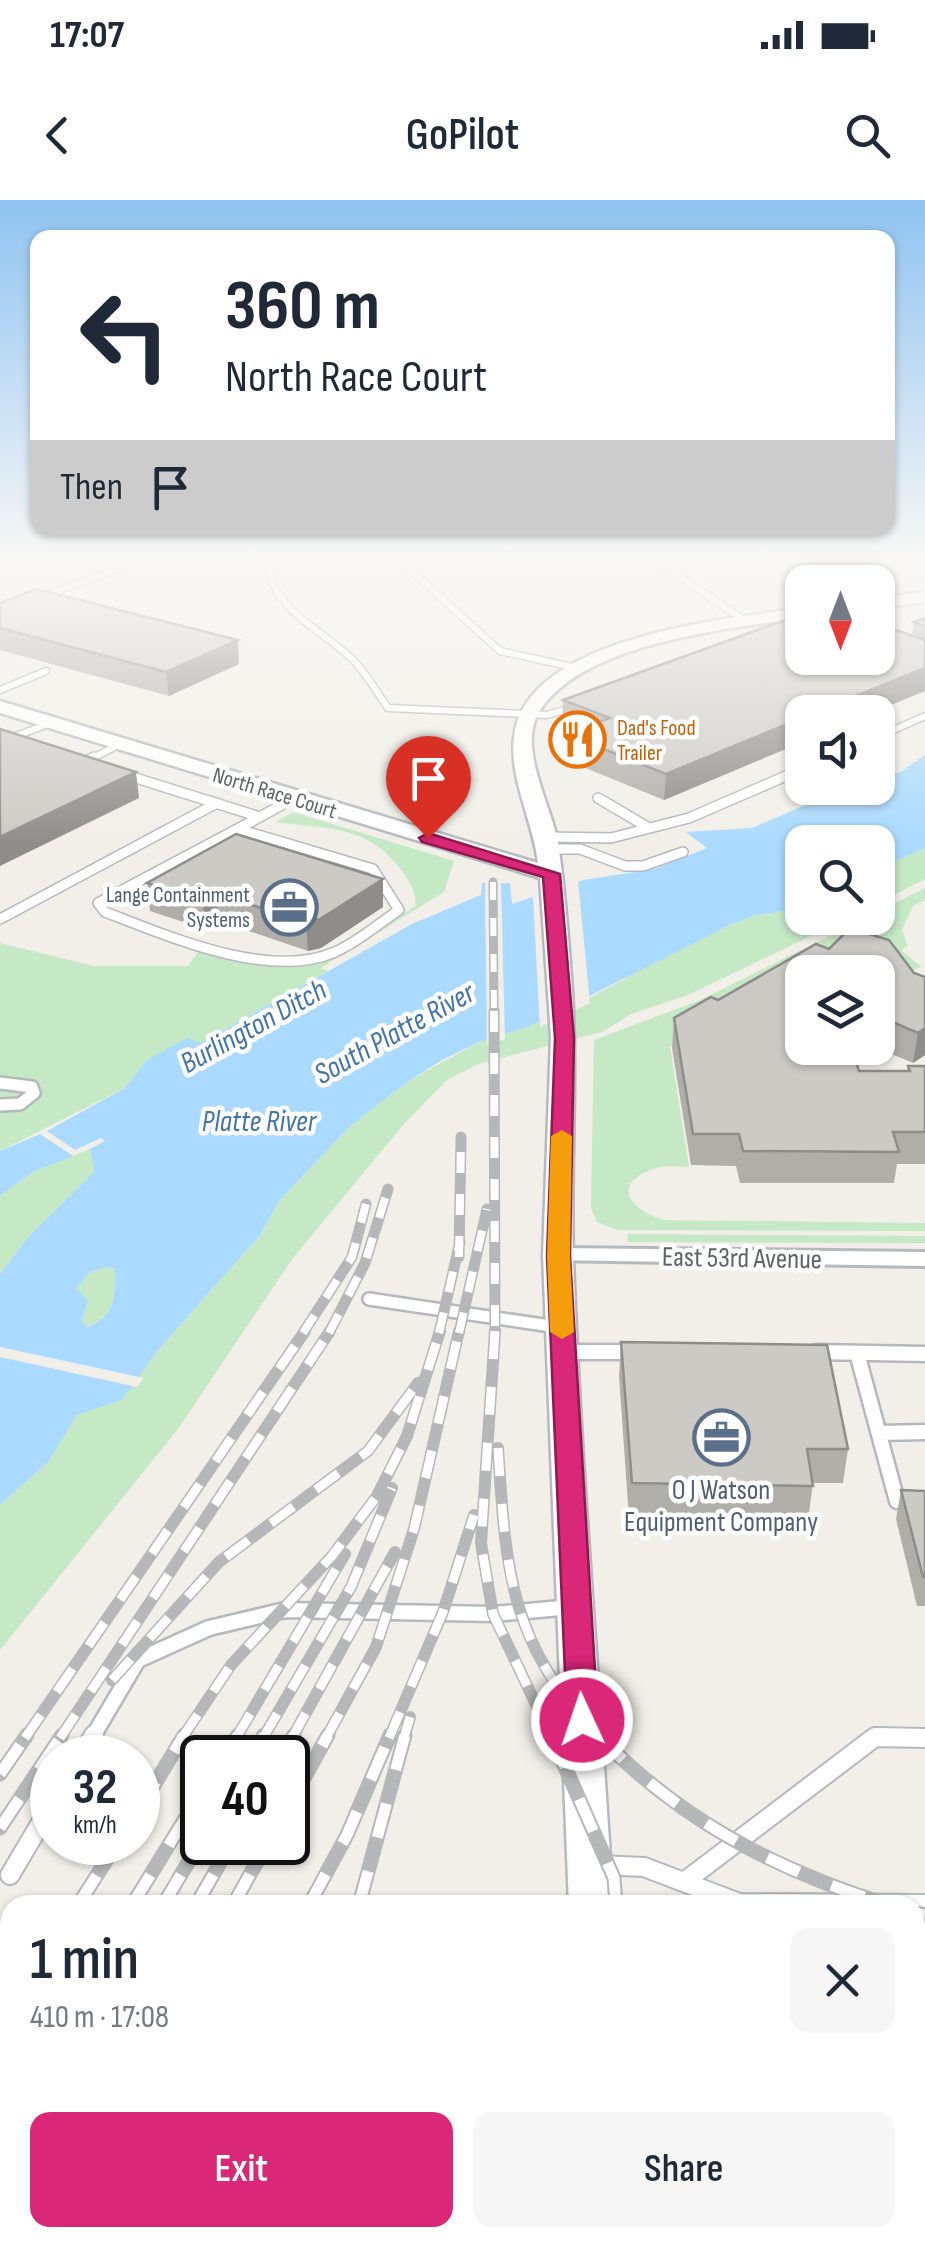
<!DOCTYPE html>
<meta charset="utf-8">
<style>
:root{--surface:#fff;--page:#f6f6f7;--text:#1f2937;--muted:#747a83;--accent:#db2777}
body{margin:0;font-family:"Sofia Sans Condensed",sans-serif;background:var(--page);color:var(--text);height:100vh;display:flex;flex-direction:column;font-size:38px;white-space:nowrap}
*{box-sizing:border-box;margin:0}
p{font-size:32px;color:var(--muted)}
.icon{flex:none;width:55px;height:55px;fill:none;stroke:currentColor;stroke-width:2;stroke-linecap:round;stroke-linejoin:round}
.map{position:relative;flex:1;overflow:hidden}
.drawer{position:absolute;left:0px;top:1695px;width:925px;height:352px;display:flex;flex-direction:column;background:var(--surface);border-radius:30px 30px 0 0;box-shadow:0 2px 8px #0004}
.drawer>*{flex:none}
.banner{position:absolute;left:30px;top:30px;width:865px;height:305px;border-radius:20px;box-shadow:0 2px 8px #0004;background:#fff;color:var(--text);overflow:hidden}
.needle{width:65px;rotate:180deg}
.buttons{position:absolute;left:785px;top:365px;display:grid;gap:20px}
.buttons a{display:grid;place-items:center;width:110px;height:110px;border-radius:20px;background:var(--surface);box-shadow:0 2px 8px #0004;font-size:50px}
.speed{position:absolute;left:30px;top:1535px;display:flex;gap:20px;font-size:50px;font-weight:700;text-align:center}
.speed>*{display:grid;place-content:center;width:130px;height:130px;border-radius:50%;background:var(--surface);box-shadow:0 2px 8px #0004;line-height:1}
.speed small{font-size:25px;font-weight:400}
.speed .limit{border:5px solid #111;border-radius:15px;background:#fff;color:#111}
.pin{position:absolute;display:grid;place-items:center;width:85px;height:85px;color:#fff;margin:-102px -42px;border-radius:50% 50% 50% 0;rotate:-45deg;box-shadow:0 0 10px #0007}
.pin .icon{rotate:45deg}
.me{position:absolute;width:110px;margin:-55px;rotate:357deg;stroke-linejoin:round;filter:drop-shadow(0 0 8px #0008)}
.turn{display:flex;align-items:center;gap:35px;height:210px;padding:0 30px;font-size:45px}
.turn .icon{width:130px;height:130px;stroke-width:2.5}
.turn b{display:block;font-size:70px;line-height:85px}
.then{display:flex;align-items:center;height:95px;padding:0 30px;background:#0003;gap:20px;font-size:38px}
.round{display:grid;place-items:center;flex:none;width:105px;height:105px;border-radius:20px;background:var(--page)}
.overview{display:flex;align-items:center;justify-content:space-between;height:170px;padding:0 30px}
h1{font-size:60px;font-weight:600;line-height:75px}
.cta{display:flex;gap:20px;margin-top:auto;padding:20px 30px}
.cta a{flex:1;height:115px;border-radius:20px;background:var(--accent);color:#fff;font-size:40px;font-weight:600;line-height:115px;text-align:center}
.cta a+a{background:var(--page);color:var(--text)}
.status{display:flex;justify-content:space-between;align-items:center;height:70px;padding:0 50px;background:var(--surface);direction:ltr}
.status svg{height:28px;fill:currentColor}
header{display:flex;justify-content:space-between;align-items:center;height:130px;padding:0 30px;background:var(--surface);font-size:45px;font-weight:600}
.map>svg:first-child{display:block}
.green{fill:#c5e8c5}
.water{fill:#aadaff;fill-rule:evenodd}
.pier{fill:#f1efe8}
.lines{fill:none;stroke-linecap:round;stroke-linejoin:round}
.lane-far4-casing{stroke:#b5b8bc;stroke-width:9}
.lane-far3-casing{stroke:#b5b8bc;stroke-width:12}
.lane-far2-casing{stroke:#b5b8bc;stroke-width:16}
.lane-far1-casing{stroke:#b5b8bc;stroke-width:19}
.lane-casing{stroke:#b5b8bc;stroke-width:22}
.street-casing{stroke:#b5b8bc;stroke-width:6}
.secondary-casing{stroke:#b6babf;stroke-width:5}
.lane-far4{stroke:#fff;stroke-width:6}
.lane-far3{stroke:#fff;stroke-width:9}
.lane-far2{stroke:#fff;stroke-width:11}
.lane-far1{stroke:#fff;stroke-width:14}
.lane{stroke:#fff;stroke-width:18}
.street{fill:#fff;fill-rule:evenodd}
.secondary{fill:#fff;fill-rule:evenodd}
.rail-far3-casing{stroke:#b6b7b8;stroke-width:9}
.rail-far2-casing{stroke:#b6b7b8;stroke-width:11}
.rail-far1-casing{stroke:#b6b7b8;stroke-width:12}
.rail-casing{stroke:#b6b7b8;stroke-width:15}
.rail-far3{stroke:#fff;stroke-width:6;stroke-dasharray:18;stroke-linecap:butt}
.rail-far2{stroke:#fff;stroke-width:8;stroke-dasharray:21;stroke-linecap:butt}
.rail-far1{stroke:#fff;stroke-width:9;stroke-dasharray:28;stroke-linecap:butt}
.rail{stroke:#fff;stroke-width:11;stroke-dasharray:35;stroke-linecap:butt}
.wall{fill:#afaea9}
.shaded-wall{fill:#8f8d8a}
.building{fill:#cccac5;stroke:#8f8d8a;stroke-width:2.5}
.route{fill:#db2777;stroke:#8e194d;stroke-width:2.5}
.slow{fill:#f59e0b}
.labels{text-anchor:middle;stroke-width:9;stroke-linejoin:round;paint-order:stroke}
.far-food-label{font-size:22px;fill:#c56008;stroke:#fff;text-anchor:start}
.far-street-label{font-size:22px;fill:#5f6368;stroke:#fff}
.far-service-label{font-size:22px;fill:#4e5e75;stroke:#fff;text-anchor:end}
.street-label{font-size:28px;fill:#5f6368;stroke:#fff}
.service-label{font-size:28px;fill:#4e5e75;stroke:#fff}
.water-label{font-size:30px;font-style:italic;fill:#4174aa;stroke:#fff}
</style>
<div class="status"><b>17:07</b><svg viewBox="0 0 49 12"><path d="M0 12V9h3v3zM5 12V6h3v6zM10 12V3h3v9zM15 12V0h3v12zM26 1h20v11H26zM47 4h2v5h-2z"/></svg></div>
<header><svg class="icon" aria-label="back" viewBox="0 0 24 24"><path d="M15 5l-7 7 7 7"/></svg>GoPilot<svg class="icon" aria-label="search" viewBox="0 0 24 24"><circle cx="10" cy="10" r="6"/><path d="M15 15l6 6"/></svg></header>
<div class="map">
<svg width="925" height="2047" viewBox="0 0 925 2047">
<rect width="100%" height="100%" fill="#f1efe8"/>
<path class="green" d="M293,612L454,661L444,692L321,768L328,771L201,843L146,861L125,888L0,951V743L94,766H188L201,748C235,755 275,767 311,765C340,762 391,723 415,706C417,692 410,683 402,671C369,625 328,629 276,622Z
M925,648V679L878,703V669Z
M925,688V700L913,706L902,730L908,746L901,750L921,767L895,776L891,772H802L670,847L689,967C679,967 667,965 657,968C609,982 629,1011 665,1020L925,1023V1031L618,1030L597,1022L591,1008L594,840L698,801L866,718H878V712Z
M802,708V718H848L688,795L631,814L602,832L478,864L447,880L404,924L293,1058L178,1229L0,1450V1305L48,1262L77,1214L122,1200L159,1149L260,1035L279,1001L349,927L410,880L479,842L530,826L599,793L681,747L752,716Z
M90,949L94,972L29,1036L0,1074V996L33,972Z
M627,1034L925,1036V1043L628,1042Z
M105,1067L115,1069C115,1098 115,1116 86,1127L82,1121L88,1100L76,1089L89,1073Z"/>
<path class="water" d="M925,555V648L878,669V642H802V708L752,716L728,726L530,826L479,842L444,859L410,880L349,927L279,1001L260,1035L159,1149L122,1200L77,1215L48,1262L0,1305V1074L29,1036L94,972L90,949L105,941L101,938L75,950L47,931L125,888L146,861L187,838L201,843L412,724L481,695L482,683H510L512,704L584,680L655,669L707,648L686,632L752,628L845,588H878V574L899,573ZM105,1067L115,1069C115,1097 116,1116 87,1127L82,1121L88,1100L76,1089L89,1073Z
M40,934L73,956L33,972L0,996V951Z"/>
<path class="pier" d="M578,681L590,803L540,827L533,697Z
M485,682H501L505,839L487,845Z
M0,1147L144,1178L137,1187L0,1157Z"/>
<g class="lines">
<defs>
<path id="lane-far4" d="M93,358L122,367
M268,358C270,410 317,426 350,457C365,471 376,491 388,508L547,515L575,507
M397,358L500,451L577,468
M653,358L745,421
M776,358L814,382
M806,358L845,382
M38,398L147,358
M0,490L46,471
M878,537L925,516
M0,542L51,523
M89,560L120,544"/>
<path id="lane-far3" d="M91,564L85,562L94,557
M123,574L260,617L294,598
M598,598L649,628
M238,629L373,669L399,710C378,724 358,742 335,752C269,781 168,736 105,712L98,703L260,617
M546,637L611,638L689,618L802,569
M547,649H580L625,666H643L683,652
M0,719L217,603"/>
<path id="lane-far2" d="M0,883L32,887L34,893L20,904L0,905
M369,1099L557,1127"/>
<path id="lane-far1" d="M563,1152H623
M816,1152L925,1154
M857,1153L897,1301H925
M879,1233L925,1232
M92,1538L138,1460L209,1428L285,1410L493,1414L572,1407
M874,1538H902"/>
<path id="lane" d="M80,1558L94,1535
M598,1665L644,1667L739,1703L925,1704
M10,1675L52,1604
M684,1682L875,1537L925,1538
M915,2008H925"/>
<path id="street" d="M558,1048L925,1052V1066L550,1060L547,1055L550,1050Z"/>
<path id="secondary" d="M925,392V402L878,408V398Z
M802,408V418C728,429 583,442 539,512C517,548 552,607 558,643C564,683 567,723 570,763C579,862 570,959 573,1057C581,1273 600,1489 613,1705H569L543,1055L551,837L540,678L0,513V501L538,663C533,621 509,579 514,537C525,437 725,419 802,408Z
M582,2038H633L635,2047H583Z"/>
</defs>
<use href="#lane-far4" class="lane-far4-casing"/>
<use href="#lane-far3" class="lane-far3-casing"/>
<use href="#lane-far2" class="lane-far2-casing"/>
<use href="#lane-far1" class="lane-far1-casing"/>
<use href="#lane" class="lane-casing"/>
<use href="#street" class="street-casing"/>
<use href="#secondary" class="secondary-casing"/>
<use href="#lane-far4" class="lane-far4"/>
<use href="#lane-far3" class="lane-far3"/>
<use href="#lane-far2" class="lane-far2"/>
<use href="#lane-far1" class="lane-far1"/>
<use href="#lane" class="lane"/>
<use href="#street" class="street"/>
<use href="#secondary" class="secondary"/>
<defs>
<path id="rail-far3" d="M493,682L494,813"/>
<path id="rail-far2" d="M494,811L495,1133
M459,1057L461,937
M303,1133L352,1057L366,1004
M329,1133L365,1063L388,989
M439,1133L460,1042
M459,1133L487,1009"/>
<path id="rail-far1" d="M495,1131L481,1343L493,1414L552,1538
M498,1248C506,1372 509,1443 600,1538
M112,1480L219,1362L368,1251L418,1183
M25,1538L305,1131
M60,1538L330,1131
M182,1538L231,1465L332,1356L377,1296L407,1236L440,1131
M236,1538L345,1354
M263,1538L351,1387L392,1288
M292,1538L395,1352
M326,1538L376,1447L414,1329L459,1131
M389,1538L443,1412L474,1315
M404,1538L410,1517"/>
<path id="rail" d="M551,1535L614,1678L616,1705
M598,1535C679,1620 777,1670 888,1705
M224,1558L238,1535
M251,1558L264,1535
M281,1558L294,1535
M0,1574L27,1535
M288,1607L328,1535
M138,1612L184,1535
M0,1628L62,1535
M78,1705L118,1642
M132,1705L202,1591
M163,1705L202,1639
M196,1705L232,1642
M233,1705L268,1642
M309,1705L347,1635L390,1535
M359,1705L405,1535
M915,1713L925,1715
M359,2038V2047
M641,2038V2047
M109,2047L115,2038
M228,2047L233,2038
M281,2047L283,2038
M341,2047L342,2038"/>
</defs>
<use href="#rail-far3" class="rail-far3-casing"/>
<use href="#rail-far2" class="rail-far2-casing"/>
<use href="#rail-far1" class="rail-far1-casing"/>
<use href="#rail" class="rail-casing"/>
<use href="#rail-far3" class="rail-far3"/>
<use href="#rail-far2" class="rail-far2"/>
<use href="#rail-far1" class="rail-far1"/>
<use href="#rail" class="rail"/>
</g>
<path class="wall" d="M0,403L239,464L169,496L0,450Z
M925,418V491L664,600L566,560V534L577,531L562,525L563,500L912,435L914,422Z
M147,683L383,707L321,748L308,751L219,721L205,729L150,711Z
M889,740L925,855L913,863L877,848L878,772L802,848H876L856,860L859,871H907L908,866H925V964H897L894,983H740L736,966L691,965L672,848L674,818L829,749Z
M621,1142L848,1249L843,1283H813L808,1320L629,1318L619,1176Z
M901,1290L925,1291V1406H917L896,1319Z"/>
<path class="shaded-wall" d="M238,440L239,464L169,496L166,472Z
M925,468V491L873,512H816Z
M802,518V542L664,600L666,574Z
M136,572L139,598L0,666V637Z
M383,679V707L321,748L308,751L306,723Z
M216,693L219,721L205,729L203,701Z
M925,828V855L913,863L918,833Z
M847,848H876L845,867Z"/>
<path class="building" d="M36,389L238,440L166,472L0,428V403Z
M802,414V458H878V424L925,440V468L816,512H802V518L666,574L566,534L610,518L563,500Z
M925,418V426L914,422Z
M0,529L136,572L0,637Z
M236,634L383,679L320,719L306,723L216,693L203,701L147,683Z
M850,728L889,740L914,773L925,777V828L918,833L881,817L878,819V772H802V848H852L859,871H910L908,866H925V932H893L899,952L743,951L739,934H693L674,818L711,797L718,800L816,744L829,749Z
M621,1142L827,1145L848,1249H807L813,1286L632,1283Z
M901,1290L925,1291V1377H923Z"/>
<linearGradient id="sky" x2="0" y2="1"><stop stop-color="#8fc3f1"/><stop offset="0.56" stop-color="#f9f8f5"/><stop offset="1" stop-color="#f9f8f5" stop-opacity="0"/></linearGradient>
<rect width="925" height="645" fill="url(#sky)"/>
<path class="route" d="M428,633L560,674L574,838L570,1056L598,1520L593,1529L582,1533L571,1529L567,1520L547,1056L555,838L543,677L422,642L419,638Z"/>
<path class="slow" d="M562,930L572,936L570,1056L574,1132L562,1139L550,1132L547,1056L551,936Z"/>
<defs>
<symbol id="restaurant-ring" viewBox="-11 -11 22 22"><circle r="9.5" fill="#fff" stroke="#e8710a" stroke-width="1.5"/><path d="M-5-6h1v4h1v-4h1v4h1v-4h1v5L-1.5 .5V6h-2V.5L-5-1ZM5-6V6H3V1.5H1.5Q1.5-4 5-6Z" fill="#e8710a"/></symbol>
<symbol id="office-ring" viewBox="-11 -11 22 22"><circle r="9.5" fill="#fff" stroke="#5c6f8a" stroke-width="1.5"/><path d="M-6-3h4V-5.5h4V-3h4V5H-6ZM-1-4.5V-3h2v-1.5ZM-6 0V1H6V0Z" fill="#5c6f8a"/></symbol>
</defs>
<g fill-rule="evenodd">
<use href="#restaurant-ring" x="546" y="508" width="63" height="63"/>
<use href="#office-ring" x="258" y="676" width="63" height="63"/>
<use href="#office-ring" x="690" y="1206" width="63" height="63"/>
</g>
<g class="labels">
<g class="far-food-label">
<text x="617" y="535">Dad's Food<tspan x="617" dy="25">Trailer</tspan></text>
</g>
<g class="far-street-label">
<text transform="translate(275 592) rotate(17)" y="8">North Race Court</text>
</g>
<g class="far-service-label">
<text x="250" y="702">Lange Containment<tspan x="250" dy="25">Systems</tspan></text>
</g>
<g class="street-label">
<text transform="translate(742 1057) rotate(1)" y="10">East 53rd Avenue</text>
</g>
<g class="service-label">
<text x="721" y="1299">O J Watson<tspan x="721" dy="32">Equipment Company</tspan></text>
</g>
<g class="water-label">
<text transform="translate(253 826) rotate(-29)" y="10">Burlington Ditch</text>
<text transform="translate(394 833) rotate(-29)" y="10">South Platte River</text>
<text x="259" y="931">Platte River</text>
</g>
</g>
</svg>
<div class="buttons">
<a><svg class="needle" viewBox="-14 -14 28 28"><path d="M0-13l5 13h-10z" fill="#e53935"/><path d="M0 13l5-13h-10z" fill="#747a83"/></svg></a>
<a><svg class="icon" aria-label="sound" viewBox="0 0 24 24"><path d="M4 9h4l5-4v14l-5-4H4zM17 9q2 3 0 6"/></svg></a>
<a><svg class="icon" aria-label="search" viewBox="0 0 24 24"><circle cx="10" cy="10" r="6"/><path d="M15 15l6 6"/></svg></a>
<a><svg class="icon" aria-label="layers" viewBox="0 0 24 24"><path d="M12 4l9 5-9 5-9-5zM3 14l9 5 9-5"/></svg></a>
</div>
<div class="speed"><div>32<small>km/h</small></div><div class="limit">40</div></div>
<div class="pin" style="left:428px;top:638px;background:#d93025"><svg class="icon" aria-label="arrive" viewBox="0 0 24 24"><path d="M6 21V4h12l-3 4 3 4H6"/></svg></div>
<svg class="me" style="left:582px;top:1520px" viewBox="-20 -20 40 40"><circle r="17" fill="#db2777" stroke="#fff" stroke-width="3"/><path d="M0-11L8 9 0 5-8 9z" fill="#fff"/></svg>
<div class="banner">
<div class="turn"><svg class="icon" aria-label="left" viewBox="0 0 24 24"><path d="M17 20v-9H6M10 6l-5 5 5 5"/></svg><div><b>360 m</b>North Race Court</div></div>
<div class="then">Then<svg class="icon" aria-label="arrive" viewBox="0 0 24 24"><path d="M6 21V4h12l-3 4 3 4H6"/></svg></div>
</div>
<section class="drawer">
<div class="overview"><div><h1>1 min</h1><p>410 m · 17:08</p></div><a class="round"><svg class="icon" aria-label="close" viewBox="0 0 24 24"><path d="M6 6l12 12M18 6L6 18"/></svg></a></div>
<div class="cta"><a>Exit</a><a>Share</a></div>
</section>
</div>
